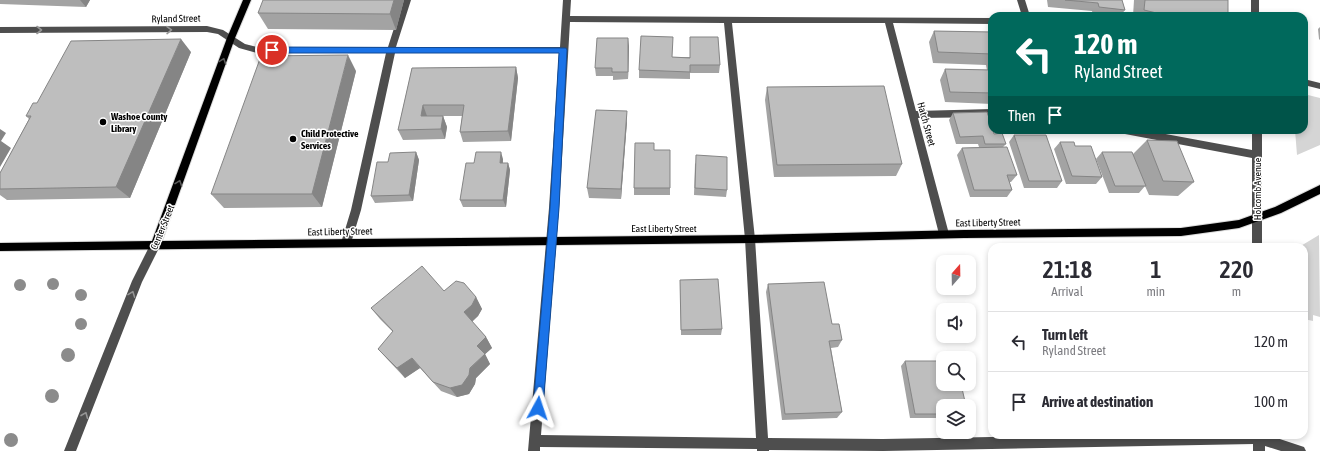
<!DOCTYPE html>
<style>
:root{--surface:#fff;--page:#f7f7f7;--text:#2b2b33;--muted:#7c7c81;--line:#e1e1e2}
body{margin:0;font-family:"Asap Condensed",sans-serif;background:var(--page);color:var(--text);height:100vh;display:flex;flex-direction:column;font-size:15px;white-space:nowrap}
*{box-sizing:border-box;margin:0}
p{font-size:13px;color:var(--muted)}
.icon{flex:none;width:22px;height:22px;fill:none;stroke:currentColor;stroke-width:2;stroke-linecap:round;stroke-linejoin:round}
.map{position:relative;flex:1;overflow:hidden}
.drawer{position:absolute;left:988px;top:243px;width:320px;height:196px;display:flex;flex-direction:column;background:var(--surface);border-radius:12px;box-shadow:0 2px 6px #0003}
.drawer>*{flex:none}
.guide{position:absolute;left:988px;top:12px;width:320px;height:122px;border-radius:12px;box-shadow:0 2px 6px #0003;background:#00695c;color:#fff;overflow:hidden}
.needle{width:26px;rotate:20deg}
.buttons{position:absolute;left:936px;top:255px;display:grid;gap:8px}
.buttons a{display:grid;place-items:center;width:40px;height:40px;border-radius:8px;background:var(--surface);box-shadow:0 2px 6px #0003;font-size:20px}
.pin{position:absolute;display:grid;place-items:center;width:34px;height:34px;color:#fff;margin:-17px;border:2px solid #fff;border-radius:50%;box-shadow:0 1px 4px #0007}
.me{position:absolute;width:44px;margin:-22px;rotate:5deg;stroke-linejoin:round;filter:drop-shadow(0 0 3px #0008)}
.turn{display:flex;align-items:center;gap:14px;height:84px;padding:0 20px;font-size:18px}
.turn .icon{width:52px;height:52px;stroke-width:2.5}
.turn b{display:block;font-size:28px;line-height:34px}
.then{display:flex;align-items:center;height:38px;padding:0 20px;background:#0003;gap:8px;font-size:15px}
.eta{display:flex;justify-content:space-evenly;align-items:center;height:68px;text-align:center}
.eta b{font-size:24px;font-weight:600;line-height:28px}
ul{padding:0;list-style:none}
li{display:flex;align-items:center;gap:12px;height:60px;padding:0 20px;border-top:1px solid var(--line)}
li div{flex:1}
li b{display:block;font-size:15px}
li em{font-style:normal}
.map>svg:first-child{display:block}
.green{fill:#d5d5d5}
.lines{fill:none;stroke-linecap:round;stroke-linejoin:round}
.major-casing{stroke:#dbdbdb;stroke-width:2}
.minor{fill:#4e4e4e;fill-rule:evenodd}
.major{fill:#000;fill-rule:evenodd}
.tree{fill:#8b8b8b}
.wall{fill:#a3a3a3}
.shaded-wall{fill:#858585}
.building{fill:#bebebe;stroke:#858585}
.oneway{stroke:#959595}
.oneway2{stroke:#595959}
.route{fill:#1a73e8;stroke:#114b97}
.poi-dot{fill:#000;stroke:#fff;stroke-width:1.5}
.labels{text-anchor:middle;stroke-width:3;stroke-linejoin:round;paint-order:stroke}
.street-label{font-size:10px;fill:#000;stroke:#fff}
.poi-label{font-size:10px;font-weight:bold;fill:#000;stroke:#fff;text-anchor:start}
</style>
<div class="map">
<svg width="1320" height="451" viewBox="0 0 1320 451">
<rect width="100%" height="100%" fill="#fff"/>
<path class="green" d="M1304,94L1320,98V145L1297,155L1295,130H1304Z
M1319,235L1320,317L1313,315V321L1304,319V247H1299Z"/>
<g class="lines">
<defs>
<path id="major" d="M243,0H251L235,38L162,241L750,235L964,230L1181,228L1239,220L1275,207L1320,185V194L1281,213L1239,228L1181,236L964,238L750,243L0,251V243L152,241L227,38Z"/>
</defs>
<use href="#major" class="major-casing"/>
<path class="minor" d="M403,0H411L396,47H560L563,0H571L570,16L992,18V24L893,23L916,111L992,109V117L918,118L949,234L948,237L944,238L940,237L939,234L885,23H732L755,239L768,438L883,439L1104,435H1268L1304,447L1306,451H1281L1265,446V451H1253V444L883,451L769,450V451H757V449L540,447V451H528L549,208L559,53H395L361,210L351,243L350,246L346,247L342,246L341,243L351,210L386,53H257L239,48L218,34L207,32L0,33V27L207,26L223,30L245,44L257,47H388ZM570,22L724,23L745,239L756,438L541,435L559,208Z
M1017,0H1025L1030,16H1022Z
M1251,0H1259V16H1251Z
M1304,79L1320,83V89L1304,85Z
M1120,130H1144L1252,150V130H1262V247H1252V158L1125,134Z
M155,242L159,243L160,246L142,282L76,451H64L132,281L151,243Z"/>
<use href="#major" class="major"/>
</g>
<g class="tree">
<circle cx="53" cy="284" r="6"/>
<circle cx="20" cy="285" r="6"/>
<circle cx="81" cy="295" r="6"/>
<circle cx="81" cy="324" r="6"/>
<circle cx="68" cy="355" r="7"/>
<circle cx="52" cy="396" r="7"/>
<circle cx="11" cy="440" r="7"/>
</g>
<path class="wall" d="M0,0H90L86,7L0,4Z
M404,0L396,30L268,29L258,13Z
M1047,0H1122L1125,10L1120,16L1093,15L1092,11L1048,7Z
M1134,0H1228V16H1133Z
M1320,27V40L1319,39L1318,29Z
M934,31L992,32V104L945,102L940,80L945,69L987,70L986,65L933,63L929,42Z
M690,37L720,65L719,73H690V79L639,78V70L672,57H690Z
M629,46L628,79L613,80V76H596L595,68Z
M191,52L130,198L7,200L0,195V173L29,119L26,116L37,103Z
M516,67L518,78L511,141L463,142L460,132L462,116H427H443L447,127L445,139L403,140L398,130L412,68Z
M356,71L322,207L224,208L211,194Z
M767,87L902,164L896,176L774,177L765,100Z
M953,113L994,134L1006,144L1003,147L1017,175L1011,182H1009L1012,190L1007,197H970L957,155L962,148L979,147L978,144H956L949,120Z
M627,121L621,199L589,198L587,188Z
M1014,135L1062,181L1057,188H1024L1009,142Z
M1147,140L1194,182L1178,196L1149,195L1145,186L1139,193H1109L1096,159L1102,152L1133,154Z
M1060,142L1075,146L1102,177L1096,184H1066L1054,149Z
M654,150H670V195H634V188Z
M416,152L419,160L413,201L375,203L371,196L388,162Z
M503,159V163H508L510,170L506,207H463L460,200L474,163Z
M695,163L727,190L726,197L694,195Z
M680,280L722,329L721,335H681Z
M768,284L832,324L842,340L838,347L831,348L842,412L837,418L782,420L766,292Z
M444,291L476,297L482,309L478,316L472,322L486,337L492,348L485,354L490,364L476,378L475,384L469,394L457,397L441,391L420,368L405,378L387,359L378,349L393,332L380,319L371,308Z
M905,361L943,406V418H910L901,366Z"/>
<path class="shaded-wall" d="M80,0H90L86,7Z
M394,0H404L396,30L390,14Z
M628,38L629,46L628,79Z
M181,39L191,52L130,198L116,187Z
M348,55L356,71L322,207L312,194Z
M516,67L518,78L511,141L508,131Z
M423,105L427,116L425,127L421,116Z
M627,111V121L621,199V189Z
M443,116L447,127L445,139L441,129Z
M0,129L6,133L1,141L11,148L0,167Z
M416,152L419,160L413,201L409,195Z
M501,152L503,159L502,170L500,163Z
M508,163L510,170L506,207L503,200Z
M476,297L482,309L478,316L470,323L464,312Z
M486,337L492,348L483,356L477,346Z
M485,354L490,364L476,378L475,384L469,394L457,397L450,388Z
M412,358L420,368L405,378L397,368Z"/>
<path class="building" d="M263,0H394L390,14L258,13Z
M1065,0H1122L1125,10L1099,7L1098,3Z
M1145,0H1228V16H1169L1144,10Z
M934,31L992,32V56V54L938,52Z
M641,36L673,37L672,57L690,58V37H718L720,65H690V72L639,70Z
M597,38H628V72H612V68H595Z
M181,39L116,187L0,189V173L31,116H26L33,103H37L71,41Z
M348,55L312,194H211L261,56Z
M516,67L508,131L460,132L464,105H423L421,116H443L441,129L398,130L412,68Z
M945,69L992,70V93L950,92Z
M884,86L902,164L777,165L767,87Z
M596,110L627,111L621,189L587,188Z
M987,112L992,127V130H993L994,134L1002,133L1006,144H985L983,136L960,137L953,113Z
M1014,135H1046L1062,181H1029Z
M1147,140L1177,141L1194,182L1163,181Z
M1060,142H1074L1075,146H1091L1102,177L1072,176Z
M635,143H654V150H670V188H634Z
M1007,147L1017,175H1007L1012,190H974L962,148Z
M416,152L409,195L371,196L377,162H388L390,153Z
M476,152H501L500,163H508L503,200H460L466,163H474Z
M1102,152H1132L1146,186H1115Z
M696,155L727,157V190L695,188Z
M422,266L444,291L456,281L464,283L476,297L472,305L464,312L486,337L477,346L485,354L470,368L469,375L462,385L450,388L433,382L412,358L397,368L378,349L393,331L371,308Z
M718,279L722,329L681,330L680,280Z
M824,282L832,324H839L842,340L829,341L842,412L785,414L768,284Z
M905,361H943V384H961L966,406H943V414H915Z"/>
<defs><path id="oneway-chevron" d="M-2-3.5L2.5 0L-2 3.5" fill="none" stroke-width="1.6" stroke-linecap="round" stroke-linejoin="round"/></defs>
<g class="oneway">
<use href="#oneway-chevron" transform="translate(39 30)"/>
<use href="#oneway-chevron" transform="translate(169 30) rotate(-1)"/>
<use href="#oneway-chevron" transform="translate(132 294) rotate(-69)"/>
<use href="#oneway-chevron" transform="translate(85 415) rotate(-68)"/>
</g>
<g class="oneway2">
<use href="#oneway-chevron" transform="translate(223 61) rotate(-70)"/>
<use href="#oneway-chevron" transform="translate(179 183) rotate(-70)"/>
</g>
<path class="route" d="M272,47L566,48L567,50L559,208L543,408L542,412L538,413L534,412L533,408L550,208L559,53H272L268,50Z"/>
<g class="poi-dot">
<circle cx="103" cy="122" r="4"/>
<circle cx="293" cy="139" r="4"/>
</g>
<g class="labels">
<g class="street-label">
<text transform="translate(176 18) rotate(-1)" y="4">Ryland Street</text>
<text transform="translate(927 124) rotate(75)" y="4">Hatch Street</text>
<text transform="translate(1257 189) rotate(-90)" y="4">Holcomb Avenue</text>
<text transform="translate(988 222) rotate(-1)" y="4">East Liberty Street</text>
<text transform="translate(162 227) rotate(-68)" y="4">Center Street</text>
<text x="664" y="232">East Liberty Street</text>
<text transform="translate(340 231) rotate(-1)" y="4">East Liberty Street</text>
</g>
<g class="poi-label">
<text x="111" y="120">Washoe County<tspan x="111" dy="12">Library</tspan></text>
<text x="301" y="137">Child Protective<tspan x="301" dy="12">Services</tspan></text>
</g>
</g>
</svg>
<div class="buttons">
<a><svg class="needle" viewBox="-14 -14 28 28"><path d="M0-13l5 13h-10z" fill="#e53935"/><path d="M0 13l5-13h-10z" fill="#7c7c81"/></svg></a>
<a><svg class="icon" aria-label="sound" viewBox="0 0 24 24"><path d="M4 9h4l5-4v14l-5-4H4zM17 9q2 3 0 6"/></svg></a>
<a><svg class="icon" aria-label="search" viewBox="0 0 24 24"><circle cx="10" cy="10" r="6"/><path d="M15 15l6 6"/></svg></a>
<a><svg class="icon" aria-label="layers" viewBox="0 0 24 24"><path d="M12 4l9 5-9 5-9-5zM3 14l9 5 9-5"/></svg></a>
</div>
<div class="pin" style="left:272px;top:50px;background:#d93025"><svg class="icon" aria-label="arrive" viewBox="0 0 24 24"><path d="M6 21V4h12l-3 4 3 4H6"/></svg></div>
<svg class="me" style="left:538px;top:408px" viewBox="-20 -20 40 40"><path d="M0-17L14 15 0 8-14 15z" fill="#1a73e8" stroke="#fff" stroke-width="4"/></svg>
<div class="guide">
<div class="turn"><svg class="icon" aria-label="left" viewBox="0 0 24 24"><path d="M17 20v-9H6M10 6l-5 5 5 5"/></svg><div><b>120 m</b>Ryland Street</div></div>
<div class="then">Then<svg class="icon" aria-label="arrive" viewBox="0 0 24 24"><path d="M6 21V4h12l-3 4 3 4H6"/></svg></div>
</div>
<section class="drawer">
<div class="eta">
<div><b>21:18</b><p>Arrival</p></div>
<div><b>1</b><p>min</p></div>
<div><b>220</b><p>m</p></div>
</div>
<ul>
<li><svg class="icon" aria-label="left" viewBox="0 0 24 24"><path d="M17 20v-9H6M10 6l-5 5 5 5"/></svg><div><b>Turn left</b><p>Ryland Street</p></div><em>120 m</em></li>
<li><svg class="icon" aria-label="arrive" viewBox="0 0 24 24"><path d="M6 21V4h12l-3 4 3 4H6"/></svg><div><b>Arrive at destination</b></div><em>100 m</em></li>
</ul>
</section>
</div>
